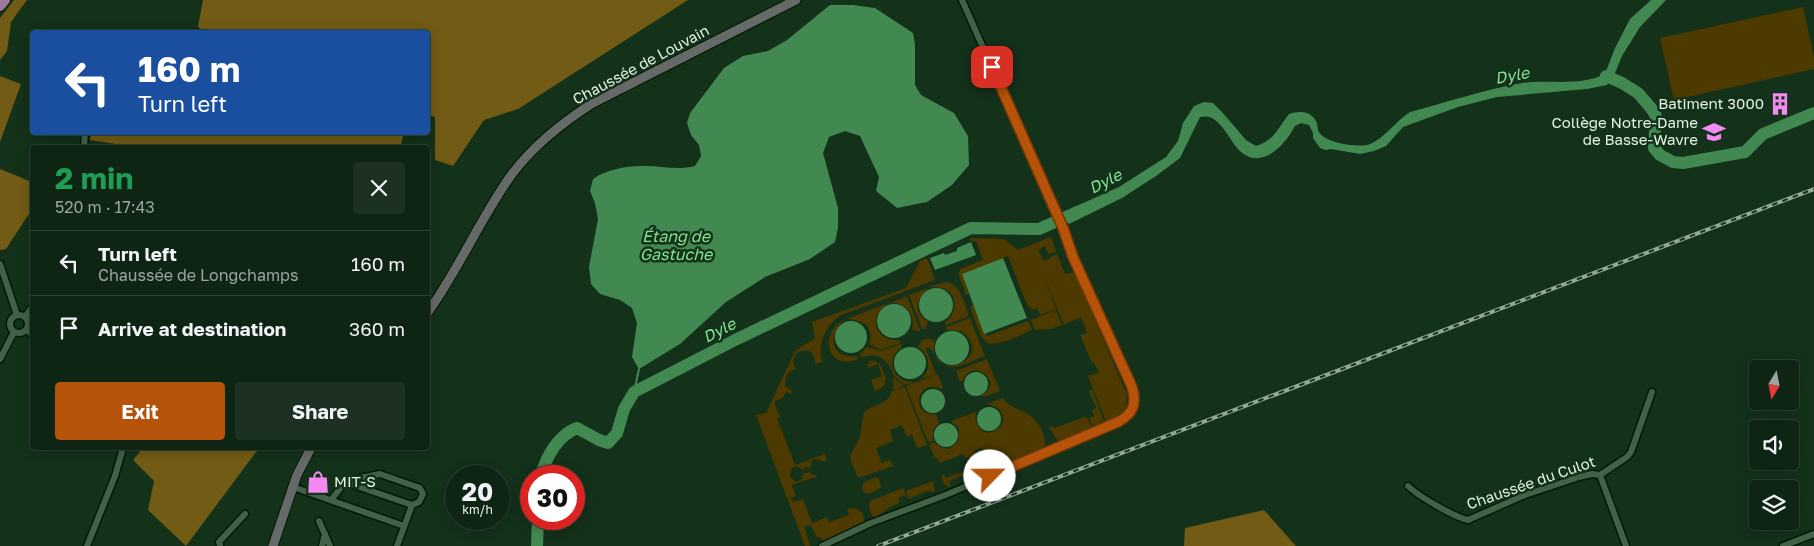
<!DOCTYPE html>
<meta charset="utf-8">
<style>
:root{--surface:#0f2514;--page:#1d3122;--text:#f1f3f6;--muted:#9ba5a0;--line:#2f4234;--accent:#b45309}
body{margin:0;font-family:"Golos Text",sans-serif;background:var(--page);color:var(--text);height:100vh;display:flex;flex-direction:column;font-size:19px;white-space:nowrap}
*{box-sizing:border-box;margin:0}
p{font-size:16px;color:var(--muted)}
.icon{flex:none;width:28px;height:28px;fill:none;stroke:currentColor;stroke-width:2;stroke-linecap:round;stroke-linejoin:round}
.map{position:relative;flex:1;overflow:hidden}
.details{position:absolute;left:30px;top:145px;width:400px;height:305px;display:flex;flex-direction:column;background:var(--surface);border-radius:5px;box-shadow:0 2px 12px #0003,0 0 0 1px var(--line)}
.details>*{flex:none}
.top-card{position:absolute;left:30px;top:30px;width:400px;height:105px;border-radius:5px;box-shadow:0 2px 12px #0003,0 0 0 1px var(--line);background:#1a4fa0;color:#fff;overflow:hidden}
.needle{width:32px;rotate:190deg}
.controls{position:absolute;left:1749px;top:360px;display:grid;gap:10px}
.controls a{display:grid;place-items:center;width:50px;height:50px;border-radius:5px;background:var(--surface);box-shadow:0 2px 12px #0003,0 0 0 1px var(--line);font-size:25px}
.speed{position:absolute;left:445px;top:465px;display:flex;gap:10px;font-size:25px;font-weight:700;text-align:center}
.speed>*{display:grid;place-content:center;width:65px;height:65px;border-radius:50%;background:var(--surface);box-shadow:0 2px 12px #0003,0 0 0 1px var(--line);line-height:1}
.speed small{font-size:12px;font-weight:400}
.speed .limit{border:8px solid #d22;background:#fff;color:#111}
.pin{position:absolute;display:grid;place-items:center;width:42px;height:42px;color:#fff;margin:-21px;border-radius:10px;box-shadow:0 2px 8px #0006}
.me{position:absolute;width:55px;margin:-28px;rotate:67deg;stroke-linejoin:round;filter:drop-shadow(0 0 4px #0008)}
.turn{display:flex;align-items:center;gap:18px;height:105px;padding:0 25px;font-size:22px}
.turn .icon{width:65px;height:65px;stroke-width:2.5}
.turn b{display:block;font-size:35px;line-height:42px}
.round{display:grid;place-items:center;flex:none;width:52px;height:52px;border-radius:5px;background:var(--page)}
.head{display:flex;align-items:center;justify-content:space-between;height:85px;padding:0 25px}
h1{font-size:30px;font-weight:700;line-height:38px;color:#1e9e55}
.button{display:flex;gap:10px;margin-top:auto;padding:10px 25px}
.button a{flex:1;height:58px;border-radius:5px;background:var(--accent);color:#fff;font-size:20px;font-weight:700;line-height:58px;text-align:center}
.button a+a{background:var(--page);color:var(--text)}
ul{padding:0;list-style:none}
li{display:flex;align-items:center;gap:15px;height:65px;padding:0 25px;border-top:1px solid var(--line)}
li div{flex:1}
li b{display:block;font-size:19px}
li em{font-style:normal}
.map>svg:first-child{display:block}
.green{fill:#4c3a00}
.forest{fill:#725b15}
.water{fill:#428851}
.lines{fill:none;stroke-linecap:round;stroke-linejoin:round}
.stream{stroke:#428851;stroke-width:2}
.river{stroke:#428851;stroke-width:12}
.minor-casing{stroke:#001904;stroke-width:9}
.secondary-casing{stroke:#001904;stroke-width:11}
.trunk-casing{stroke:#001904;stroke-width:12}
.minor{stroke:#426147;stroke-width:6}
.secondary{stroke:#656968;stroke-width:9}
.trunk{stroke:#a0789e;stroke-width:10}
.rail-casing{stroke:#93a997;stroke-width:4}
.rail{stroke:#14311a;stroke-width:2;stroke-dasharray:5.5;stroke-linecap:butt}
.route-casing{stroke:#753606;stroke-width:12}
.route{stroke:#b45309;stroke-width:9}
.labels{text-anchor:middle;stroke-width:5;stroke-linejoin:round;paint-order:stroke}
.street-label{font-size:15px;fill:#e0f1e2;stroke:#14311a}
.poi-label{font-size:15px;fill:#e0f1e2;stroke:#14311a;text-anchor:end}
.water-label{font-size:16px;font-style:italic;fill:#82e294;stroke:#14311a}
</style>
<div class="map">
<svg width="1814" height="546" viewBox="0 0 1814 546">
<rect width="100%" height="100%" fill="#14311a"/>
<path class="green" d="M1803,7L1814,57V69L1674,100L1660,38Z
M1051,237L1056,251L1048,254L1045,246L1038,250L1044,261L1057,254L1065,274L1074,272L1127,395C1127,412 1120,416 1106,421L1088,376L1099,372L1094,363H1092L1080,335L1087,333L1081,317L1064,325L1044,276L1056,309L1040,315L1037,308L1031,310L1030,306L1028,307L1008,256L962,274L969,294L966,295L958,273L960,272V269L983,260L976,241L972,242L970,238L1004,239L1018,250Z
M925,258L928,260L935,280L839,316C824,328 818,344 822,362L815,364C816,351 806,347 795,354L793,363L796,369L789,372L786,377L785,386L792,391V393L789,394L788,392L784,393V397L774,402L780,417L777,418L795,465L825,454L827,462L815,459L811,462L810,468L806,467L803,470L796,466L791,469L790,477L796,482L801,480L804,473H808L810,470L811,474L818,476L792,485L796,496L791,498L793,502L803,499L812,523L827,517L829,522L849,515L847,509C857,507 865,511 864,522L860,525L824,541L820,537H816L811,525L804,527L810,544V546H805L756,415L766,413L795,351L815,338L812,322L906,288L920,261Z
M944,282C961,282 964,303 969,316L946,325L945,322C956,315 959,296 945,289C939,287 934,287 929,287Z
M928,288C918,299 911,310 928,322L925,329H922L909,295Z
M907,296L920,330L919,332L912,329C916,312 903,300 887,304Z
M885,304L886,305C867,318 877,342 899,340L900,343L881,350L869,344C875,325 861,320 847,319Z
M973,305L987,336L1028,321L1032,330C1022,334 992,351 984,340C977,331 974,316 970,306Z
M1056,310L1062,325L1051,329L1035,330L1031,320Z
M970,318L985,356C958,366 946,378 930,347L926,349L936,374L919,380C932,372 931,355 918,347L922,340L928,338L935,341C924,386 1000,361 961,331L947,330L946,327Z
M845,319C828,334 829,359 857,356L858,359C828,372 817,334 845,319Z
M901,344L902,347C884,359 893,384 915,382L905,385L894,376L887,357L893,377L904,386L893,390C896,370 884,348 862,358L860,354L867,347L881,351Z
M987,359L1000,391L983,397L982,395C1005,382 972,356 963,381L960,382L956,371Z
M872,360L880,364L886,378L884,386L875,391L871,380L882,376L878,364L869,368L867,365L872,362H867Z
M938,374L943,388L940,389C917,377 909,417 936,414L939,423L933,430V441L928,442L906,386Z
M905,387L927,445L917,448L912,435L907,437L902,425L890,430L893,441L876,448L882,463L890,460L894,466L858,478L851,461L850,456L860,437L864,412C874,403 888,406 892,391Z
M1092,389L1104,421L1092,426L1089,418L1094,416L1092,410L1096,408L1089,391Z
M1003,398C1014,413 1032,408 1042,431C1044,437 1046,440 1045,446L993,469L989,464L993,462L991,456L987,458L982,448L974,451L976,457L965,458L963,454L940,463L938,459L934,457L929,444L934,442L940,447L949,449L958,442L959,429L951,421L976,412C972,432 994,441 1003,422C1004,410 995,405 986,404Z
M1084,417L1087,418L1091,427L1060,440L1056,439L1049,427L1052,426L1055,428Z
M977,459L982,474L978,476L976,471L949,481L951,487H948L944,484L941,477L944,474L945,478L969,470L968,465Z
M875,477L879,479L881,488L869,494L865,493L862,489L863,483Z
M933,481L935,492L927,491L909,499L906,491Z
M903,488L908,499L905,495L899,498V503L890,507L875,518C870,514 868,508 870,501Z"/>
<path class="forest" d="M14,0H27L11,22L7,51L0,60V18Z
M203,0H688L518,109L484,120L453,166L435,160V117L428,115V32H205L198,27Z
M0,76L21,84L0,142Z
M91,132H404V133L400,147L141,148L90,140Z
M0,169L32,182V209L6,249L0,250Z
M143,448H259L186,546L148,510L154,481L133,460Z
M1264,510L1296,546H1184L1185,528Z"/>
<path class="water" d="M1651,0H1666L1640,27L1622,56L1613,78L1607,85L1587,89L1497,97L1458,107L1403,127L1386,146L1374,151L1360,154L1331,149L1326,150L1320,148L1313,138V133L1309,125L1301,123L1295,126C1284,147 1259,173 1237,148C1230,139 1224,127 1215,120C1211,116 1206,116 1200,117L1180,158L1156,176L1122,198L1069,224L1063,212L1119,187L1166,157L1178,141L1183,123L1194,106L1204,102L1213,103L1222,112L1246,140L1256,146C1274,141 1278,128 1289,114C1298,111 1310,110 1316,121C1318,124 1317,129 1319,132C1325,143 1356,147 1367,145C1381,142 1397,120 1410,112C1447,102 1484,90 1522,83C1550,79 1578,87 1605,74L1615,48L1630,19Z
M830,5H853L875,8L913,33L915,45V85L921,95L954,113L968,136L969,165L952,185L927,202L897,208L876,191L879,177L860,136L845,131L829,137L823,153L838,208V228L835,242L810,259L765,277L726,302L680,344L639,369L632,357L637,323L632,308L620,300L600,294L591,284L589,267L598,219L595,203L590,191L593,179C605,170 626,166 641,166C661,165 674,171 695,166L701,156L699,145L691,135L687,123L690,113L724,68L743,56L768,51L787,40Z
M971,242L976,255L935,270L930,258L944,253L945,255L957,251V248Z
M1003,258L1027,318L984,334L962,274Z
M919 305a17 17 0 1 1 34 0a17 17 0 1 1-34 0Z
M877 321a17 17 0 1 1 34 0a17 17 0 1 1-34 0Z
M835 337a16 16 0 1 1 32 0a16 16 0 1 1-32 0Z
M935 348a17 17 0 1 1 34 0a17 17 0 1 1-34 0Z
M894 363a16 16 0 1 1 32 0a16 16 0 1 1-32 0Z
M964 384a12 12 0 1 1 24 0a12 12 0 1 1-24 0Z
M921 401a12 12 0 1 1 24 0a12 12 0 1 1-24 0Z
M977 419a12 12 0 1 1 24 0a12 12 0 1 1-24 0Z
M934 435a12 12 0 1 1 24 0a12 12 0 1 1-24 0Z"/>
<g class="lines">
<path class="stream" d="M634,392L639,369"/>
<path class="river" d="M1606,76L1622,83L1638,93L1651,108L1656,116L1654,148L1660,155L1673,162L1683,163L1745,152L1763,134L1814,113
M541,476C546,457 558,435 577,428L599,440L608,443L617,433L624,409L634,392L737,339L971,228L1039,229L1080,211
M537,546L538,519"/>
<defs>
<path id="minor" d="M84,148L85,132
M0,264L17,315
M10 324a9 9 0 1 1 18 0a9 9 0 1 1-18 0Z
M25,317L32,307
M27,330L32,335
M0,359L14,332
M1600,475L1626,546
M345,481L380,474L420,488L423,494L419,502L412,505
M1408,486C1418,496 1454,517 1468,520L1525,495L1579,477L1592,474L1600,475L1627,457L1631,452L1652,392
M293,487L404,526
M332,499L345,482L412,505L397,546
M319,521L330,546
M220,545L219,542L245,514
M87,546L115,476L123,448
M322,546L325,534
M822,546L871,523L943,496L1108,427C1129,418 1139,411 1132,387L1073,257L1063,228L962,0
M1783,546L1814,534"/>
<path id="secondary" d="M428,312C459,269 481,217 512,174C534,145 563,122 593,103L796,0
M273,546L297,475L311,448"/>
<path id="trunk" d="M0,6L5,0"/>
</defs>
<use href="#minor" class="minor-casing"/>
<use href="#secondary" class="secondary-casing"/>
<use href="#trunk" class="trunk-casing"/>
<use href="#minor" class="minor"/>
<use href="#secondary" class="secondary"/>
<use href="#trunk" class="trunk"/>
<defs>
<path id="rail" d="M878,546L1814,189"/>
</defs>
<use href="#rail" class="rail-casing"/>
<use href="#rail" class="rail"/>
</g>
<g class="lines">
<defs>
<path id="route" d="M990,476L1118,422C1133,414 1137,404 1132,387L1073,257L1063,228L992,67"/>
</defs>
<use href="#route" class="route-casing"/>
<use href="#route" class="route"/>
</g>
<defs>
<symbol id="building-bare" viewBox="-9 -9 18 18"><path d="M-4-6H4V6H1V3H-1V6H-4ZM-2.5-4.3h1.7v1.8h-1.7ZM.8-4.3h1.7v1.8H.8ZM-2.5-1h1.7V.8h-1.7ZM.8-1h1.7V.8H.8Z" fill="#f489f0" stroke="#14311a" stroke-width="2.5" paint-order="stroke"/></symbol>
<symbol id="school-bare" viewBox="-9 -9 18 18"><path d="M0-5L7-2L0 1L-7-2ZM-4 1L0 2.5L4 1V4Q0 6-4 4Z" fill="#f489f0" stroke="#14311a" stroke-width="2.5" paint-order="stroke"/></symbol>
<symbol id="shop-bare" viewBox="-9 -9 18 18"><path d="M-5-2.5h2.3a2.7 3.5 0 0 1 5.4 0H5L5.5 6h-11ZM-1.5-2.5h3a1.5 2.3 0 0 0-3 0Z" fill="#f489f0" stroke="#14311a" stroke-width="2.5" paint-order="stroke"/></symbol>
</defs>
<g fill-rule="evenodd">
<use href="#building-bare" x="1764" y="88" width="32" height="32"/>
<use href="#school-bare" x="1698" y="116" width="32" height="32"/>
<use href="#shop-bare" x="302" y="466" width="32" height="32"/>
</g>
<g class="labels">
<g class="street-label">
<text transform="translate(641 65) rotate(-28)" y="5">Chaussée de Louvain</text>
<text transform="translate(1531 483) rotate(-19)" y="5">Chaussée du Culot</text>
</g>
<g class="poi-label">
<text x="1764" y="109">Batiment 3000</text>
<text x="1698" y="128">Collège Notre-Dame<tspan x="1698" dy="17">de Basse-Wavre</tspan></text>
<text x="334" y="487" text-anchor="start">MIT-S</text>
</g>
<g class="water-label">
<text transform="translate(1512 75) rotate(-10)" y="6">Dyle</text>
<text transform="translate(1105 181) rotate(-27)" y="6">Dyle</text>
<text x="676" y="242">Étang de<tspan x="676" dy="18">Gastuche</tspan></text>
<text transform="translate(719 330) rotate(-27)" y="6">Dyle</text>
</g>
</g>
</svg>
<div class="controls">
<a><svg class="needle" viewBox="-14 -14 28 28"><path d="M0-13l5 13h-10z" fill="#e53935"/><path d="M0 13l5-13h-10z" fill="#9ba5a0"/></svg></a>
<a><svg class="icon" aria-label="sound" viewBox="0 0 24 24"><path d="M4 9h4l5-4v14l-5-4H4zM17 9q2 3 0 6"/></svg></a>
<a><svg class="icon" aria-label="layers" viewBox="0 0 24 24"><path d="M12 4l9 5-9 5-9-5zM3 14l9 5 9-5"/></svg></a>
</div>
<div class="speed"><div>20<small>km/h</small></div><div class="limit">30</div></div>
<div class="pin" style="left:992px;top:67px;background:#d93025"><svg class="icon" aria-label="arrive" viewBox="0 0 24 24"><path d="M6 21V4h12l-3 4 3 4H6"/></svg></div>
<svg class="me" style="left:990px;top:476px" viewBox="-20 -20 40 40"><circle r="19" fill="#fff"/><path d="M0-13L10 11 0 6-10 11z" fill="#b45309"/></svg>
<div class="top-card">
<div class="turn"><svg class="icon" aria-label="left" viewBox="0 0 24 24"><path d="M17 20v-9H6M10 6l-5 5 5 5"/></svg><div><b>160 m</b>Turn left</div></div>
</div>
<section class="details">
<div class="head"><div><h1>2 min</h1><p>520 m · 17:43</p></div><a class="round"><svg class="icon" aria-label="close" viewBox="0 0 24 24"><path d="M6 6l12 12M18 6L6 18"/></svg></a></div>
<ul>
<li><svg class="icon" aria-label="left" viewBox="0 0 24 24"><path d="M17 20v-9H6M10 6l-5 5 5 5"/></svg><div><b>Turn left</b><p>Chaussée de Longchamps</p></div><em>160 m</em></li>
<li><svg class="icon" aria-label="arrive" viewBox="0 0 24 24"><path d="M6 21V4h12l-3 4 3 4H6"/></svg><div><b>Arrive at destination</b></div><em>360 m</em></li>
</ul>
<div class="button"><a>Exit</a><a>Share</a></div>
</section>
</div>
